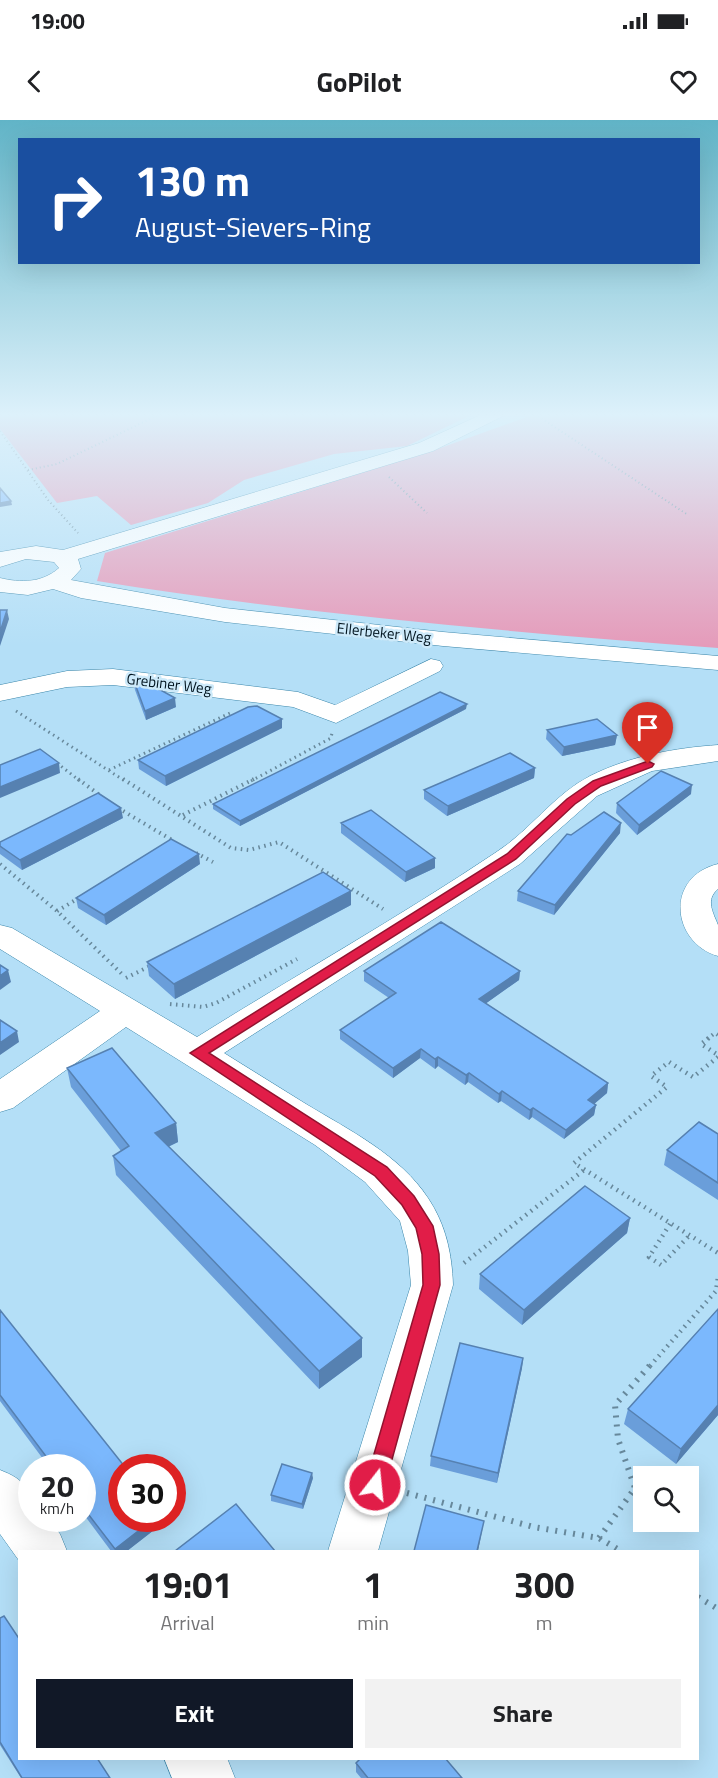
<!DOCTYPE html>
<style>
:root{--surface:#fff;--page:#f2f2f2;--text:#202124;--muted:#757577;--accent:#111827}
body{margin:0;font-family:"Titillium Web",sans-serif;background:var(--page);color:var(--text);height:100vh;display:flex;flex-direction:column;font-size:22px;white-space:nowrap}
*{box-sizing:border-box;margin:0}
p{font-size:20px;color:var(--muted)}
.icon{flex:none;width:33px;height:33px;fill:none;stroke:currentColor;stroke-width:2;stroke-linecap:round;stroke-linejoin:round}
.map{position:relative;flex:1;overflow:hidden}
.drawer{position:absolute;left:18px;top:1430px;width:681px;height:210px;display:flex;flex-direction:column;background:var(--surface);border-radius:0px;box-shadow:0 6px 24px #0002}
.drawer>*{flex:none}
.top-card{position:absolute;left:18px;top:18px;width:682px;height:126px;border-radius:0px;box-shadow:0 6px 24px #0002;background:#1a4fa0;color:#fff;overflow:hidden}
.controls{position:absolute;left:633px;top:1346px;display:grid;gap:12px}
.controls a{display:grid;place-items:center;width:66px;height:66px;border-radius:0px;background:var(--surface);box-shadow:0 6px 24px #0002;font-size:30px}
.speed{position:absolute;left:18px;top:1334px;display:flex;gap:12px;font-size:30px;font-weight:700;text-align:center}
.speed>*{display:grid;place-content:center;width:78px;height:78px;border-radius:50%;background:var(--surface);box-shadow:0 6px 24px #0002;line-height:1}
.speed small{font-size:15px;font-weight:400}
.speed .limit{border:9px solid #d22;background:#fff;color:#111}
.pin{position:absolute;display:grid;place-items:center;width:51px;height:51px;color:#fff;margin:-62px -26px;border-radius:50% 50% 50% 0;rotate:-45deg;box-shadow:0 0 6px #0007}
.pin .icon{rotate:45deg}
.me{position:absolute;width:66px;margin:-33px;rotate:16deg;stroke-linejoin:round;filter:drop-shadow(0 0 4px #0008)}
.turn{display:flex;align-items:center;gap:21px;height:126px;padding:0 18px;font-size:27px}
.turn .icon{width:78px;height:78px;stroke-width:2.5}
.turn b{display:block;font-size:42px;line-height:51px}
.eta{display:flex;justify-content:space-evenly;align-items:center;height:102px;text-align:center}
.eta b{font-size:36px;font-weight:700;line-height:42px}
.cta{display:flex;gap:12px;margin-top:auto;padding:12px 18px}
.cta a{flex:1;height:69px;border-radius:0px;background:var(--accent);color:#fff;font-size:24px;font-weight:700;line-height:69px;text-align:center}
.cta a+a{background:var(--page);color:var(--text)}
.status{display:flex;justify-content:space-between;align-items:center;height:42px;padding:0 30px;background:var(--surface);direction:ltr}
.status svg{height:16px;fill:currentColor}
header{display:flex;justify-content:space-between;align-items:center;height:78px;padding:0 18px;background:var(--surface);font-size:27px;font-weight:700}
.map>svg:first-child{display:block}
.green{fill:#e59bba}
.lines{fill:none;stroke-linecap:round;stroke-linejoin:round}
.minor-casing{stroke:#3985a9;stroke-width:1}
.path-far4{stroke:#67889b;stroke-width:2;stroke-dasharray:1 3;stroke-linecap:butt}
.path-far3{stroke:#67889b;stroke-width:3;stroke-dasharray:1.5 4;stroke-linecap:butt}
.path-far2{stroke:#67889b;stroke-width:4;stroke-dasharray:1.5 4.5;stroke-linecap:butt}
.path-far1{stroke:#67889b;stroke-width:4.5;stroke-dasharray:1.5 5;stroke-linecap:butt}
.path{stroke:#67889b;stroke-width:6;stroke-dasharray:2 7;stroke-linecap:butt}
.minor{fill:#fff;fill-rule:evenodd}
.wall{fill:#6a9eda}
.shaded-wall{fill:#5681b1}
.building{fill:#7bb8fd;stroke:#5681b1;stroke-width:1.5}
.route{fill:#e11d48;stroke:#92132f;stroke-width:1.5}
.labels{text-anchor:middle;stroke-width:5;stroke-linejoin:round;paint-order:stroke}
.far-street-label{font-size:15px;fill:#00141f;stroke:#cdeafa}
</style>
<div class="status"><b>19:00</b><svg viewBox="0 0 49 12"><path d="M0 12V9h3v3zM5 12V6h3v6zM10 12V3h3v9zM15 12V0h3v12zM26 1h20v11H26zM47 4h2v5h-2z"/></svg></div>
<header><svg class="icon" aria-label="back" viewBox="0 0 24 24"><path d="M15 5l-7 7 7 7"/></svg>GoPilot<svg class="icon" aria-label="heart" viewBox="0 0 24 24"><path d="M12 20l-8-8c-3-5 5-10 8-4 3-6 11-1 8 4z"/></svg></header>
<div class="map">
<svg width="718" height="1658" viewBox="0 0 718 1658">
<rect width="100%" height="100%" fill="#b4dff7"/>
<path class="green" d="M0,293H475L407,326L334,334L244,360L208,383L131,405L97,376L57,383L0,309Z
M538,293H718V528C510,512 303,494 97,461L105,433L432,331Z"/>
<g class="lines">
<defs>
<path id="minor" d="M485,293H509L433,331L78,439L81,449L71,460L225,488L443,512L718,536V550L443,526L225,502L81,478L53,469L28,475L0,472V458C21,463 42,463 59,448L54,442L26,439L0,447V432L36,426L63,430L419,323Z
M431,539L440,541L443,546L440,551L336,603L293,587L113,565L67,567L0,581V565L67,551L113,549L298,572L335,585Z
M718,625V641L652,651L597,676L520,744L224,933C251,950 279,967 306,984C349,1010 400,1035 428,1078C446,1105 452,1134 453,1165L378,1431H328L411,1165L408,1131L400,1101L365,1062L315,1025L126,907L13,988L0,992V959L100,891L0,829V805L12,808L197,917C296,855 398,798 495,733C530,711 553,675 590,656C630,636 675,628 718,625Z
M718,744V769C705,780 713,792 718,805C718,813 718,827 718,836C672,823 664,757 718,744Z
M0,1350C26,1360 32,1370 32,1398H48L60,1414L67,1431H20V1442L0,1414Z
M164,1638H227L235,1658H172Z"/>
</defs>
<use href="#minor" class="minor-casing"/>
<path class="path-far4" d="M521,294H537
M535,294L688,395
M0,311L48,380L78,413
M28,350L57,344L162,293
M389,357L427,393"/>
<path class="path-far3" d="M16,591L125,661
M57,643L80,661
M109,650L230,593
M251,661L331,618L332,613"/>
<path class="path-far2" d="M78,659L101,676
M123,659L231,728L249,730L279,722L383,789
M118,688L172,720
M183,695L254,659
M196,733L213,742
M0,744L57,791L124,856
M57,791L79,778
M126,858L152,845
M170,884L203,887L216,883L297,839
M707,919L715,913L718,915"/>
<path class="path-far1" d="M709,918L701,924L718,935
M718,937L693,957L669,942L651,956L667,967L574,1043L718,1133
M670,1104L649,1137L661,1145L689,1116
M464,1143L584,1050
M650,1246L716,1171L718,1157"/>
<path class="path" d="M407,1373L534,1407L599,1418L621,1431
M599,1418L635,1368L618,1319L615,1285L651,1244
M698,1477L718,1489"/>
<use href="#minor" class="minor"/>
</g>
<path class="wall" d="M134,561L176,587L146,600L135,570Z
M466,589L240,706L213,689V684Z
M282,599V608L166,666L139,649L138,640Z
M547,610L617,615L615,625L562,636L546,619Z
M535,648L534,658L447,696L424,679V670Z
M691,674L637,715L616,693L617,683Z
M123,698L22,750L0,734V722Z
M341,703L435,738V748L405,762L341,713Z
M620,713L554,795L517,781L518,771L571,715Z
M200,744L106,805L78,788L76,778Z
M351,785L175,879L149,856L147,842Z
M364,851H520L519,860L485,884L608,963L607,973L594,984L596,985L594,995L564,1019L532,997L529,1000L501,981L498,983L468,962L465,965L438,946L435,949L420,938L393,958L340,919V910L389,878L364,861Z
M67,948L176,1003L178,1022L168,1027L362,1237L319,1269L116,1055L113,1036L121,1031L71,967Z
M718,1014V1080L664,1045L667,1030Z
M630,1098L627,1113L522,1205L479,1169L480,1154Z
M718,1189V1295L676,1344L624,1304L628,1289Z
M0,1190L122,1398H162L163,1403L127,1431H111L82,1392V1347H49L0,1281Z
M523,1238L522,1248L497,1363L430,1346L431,1336Z
M313,1358L303,1389L271,1381V1375Z
M0,1498L110,1658H21L0,1625Z
M356,1643L462,1658H361L356,1652Z"/>
<path class="shaded-wall" d="M11,381L12,385L0,387V383Z
M7,490L9,499L0,526V512Z
M175,578L176,587L146,600L145,591Z
M467,584L466,589L240,706V701Z
M282,599V608L166,666L165,656Z
M617,615L615,625L562,636L564,627Z
M59,643L60,653L0,678V667Z
M535,648L534,658L447,696L448,686Z
M692,665L691,674L637,715L639,705Z
M121,688L123,698L22,750L20,740Z
M621,703L620,713L554,795L555,785Z
M199,734L200,744L106,805L104,795Z
M435,738V748L405,762L406,752Z
M351,771V785L175,879L174,864Z
M8,850L11,862L0,870V856Z
M520,851L519,860L478,889L479,879Z
M17,911L19,922L0,935V923Z
M421,929L420,938L393,958V948Z
M438,937V946L435,949V939Z
M469,953L468,962L465,965L466,955Z
M608,963L607,973L587,990L588,980Z
M502,971L501,981L498,983L499,974Z
M596,985L594,995L564,1019L566,1010Z
M533,988L532,997L529,1000L530,990Z
M176,1003L178,1022L157,1032L155,1013Z
M630,1098L627,1113L522,1205L524,1190Z
M362,1218V1237L319,1269V1251Z
M523,1238L522,1248L497,1363L498,1353Z
M718,1285V1295L676,1344L681,1329Z
M312,1353L313,1358L303,1389L302,1384Z
M155,1398H162L163,1403L127,1431H115V1429Z
M484,1401L478,1431H477Z"/>
<path class="building" d="M0,368L11,381L0,383Z
M0,490H7L0,512Z
M134,561L148,563L175,578L145,591Z
M440,572L467,584L240,701L213,684Z
M257,586L282,599L165,656L138,640L248,587Z
M597,599L617,615L564,627L547,610Z
M40,629L59,643L0,667V645Z
M510,633L535,648L448,686L424,670Z
M661,651L692,665L639,705L617,683Z
M98,673L121,688L20,740L0,726V722Z
M371,690L435,738L406,752L341,703Z
M604,692L621,703L555,785L518,771L567,714L571,715Z
M171,719L199,734L104,795L76,778Z
M323,752L351,771L174,864L147,842Z
M441,802L520,851L479,879L608,963L588,980L596,985L566,1010L533,988L530,990L502,971L499,974L469,953L466,955L438,937L435,939L421,929L393,948L340,910L396,873L364,851Z
M0,845L8,850L0,856Z
M0,900L17,911L0,923Z
M112,928L176,1003L155,1013L362,1218L319,1251L113,1036L129,1026L67,948Z
M699,1002L718,1014V1063L667,1030Z
M585,1066L630,1098L524,1190L480,1154Z
M718,1189V1285L681,1329L628,1289Z
M0,1190L125,1347H122V1398H155L115,1429L82,1386V1347H54L0,1275Z
M460,1223L523,1238L498,1353L431,1336Z
M282,1344L312,1353L302,1384L271,1375Z
M236,1384L275,1431H175Z
M426,1385L484,1401L477,1431H414Z
M4,1496L20,1520V1638H97L110,1658H22L0,1622V1498Z
M361,1638H445L462,1658H368L356,1643Z"/>
<linearGradient id="sky" x2="0" y2="1"><stop stop-color="#61b4c7"/><stop offset="0.56" stop-color="#ddf1fb"/><stop offset="1" stop-color="#ddf1fb" stop-opacity="0"/></linearGradient>
<rect width="718" height="526" fill="url(#sky)"/>
<path class="route" d="M648,641L654,644L652,647L601,666L575,684L516,739L209,933L387,1047L414,1076L433,1106L439,1134L440,1165L385,1365L382,1372L375,1375L367,1372L365,1365L423,1165L422,1134L416,1108L402,1085L375,1056L190,933L507,734L567,679L593,661Z"/>
<g class="labels">
<g class="far-street-label">
<text transform="translate(384 513) rotate(6)" y="5">Ellerbeker Weg</text>
<text transform="translate(169 564) rotate(7)" y="5">Grebiner Weg</text>
</g>
</g>
</svg>
<div class="controls">
<a><svg class="icon" aria-label="search" viewBox="0 0 24 24"><circle cx="10" cy="10" r="6"/><path d="M15 15l6 6"/></svg></a>
</div>
<div class="speed"><div>20<small>km/h</small></div><div class="limit">30</div></div>
<div class="pin" style="left:648px;top:644px;background:#d93025"><svg class="icon" aria-label="arrive" viewBox="0 0 24 24"><path d="M6 21V4h12l-3 4 3 4H6"/></svg></div>
<svg class="me" style="left:375px;top:1365px" viewBox="-20 -20 40 40"><circle r="17" fill="#e11d48" stroke="#fff" stroke-width="3"/><path d="M0-11L8 9 0 5-8 9z" fill="#fff"/></svg>
<div class="top-card">
<div class="turn"><svg class="icon" aria-label="right" viewBox="0 0 24 24"><path d="M7 20v-9h11M14 6l5 5-5 5"/></svg><div><b>130 m</b>August-Sievers-Ring</div></div>
</div>
<section class="drawer">
<div class="eta">
<div><b>19:01</b><p>Arrival</p></div>
<div><b>1</b><p>min</p></div>
<div><b>300</b><p>m</p></div>
</div>
<div class="cta"><a>Exit</a><a>Share</a></div>
</section>
</div>
